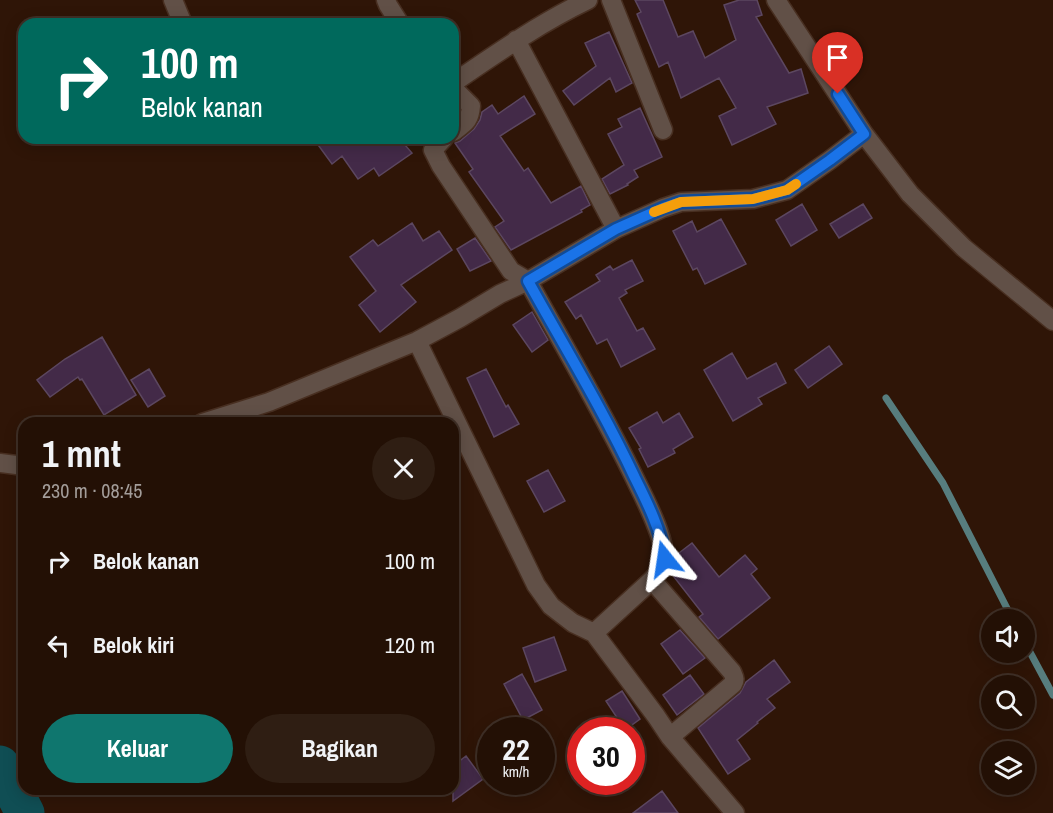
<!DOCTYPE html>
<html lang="id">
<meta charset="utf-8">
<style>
:root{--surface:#231005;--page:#2f1e13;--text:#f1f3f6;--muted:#a39d9a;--line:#403027;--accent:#0f766e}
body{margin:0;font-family:"Archivo Narrow",sans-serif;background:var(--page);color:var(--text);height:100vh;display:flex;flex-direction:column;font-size:22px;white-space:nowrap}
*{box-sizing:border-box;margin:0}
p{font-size:20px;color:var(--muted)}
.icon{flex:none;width:33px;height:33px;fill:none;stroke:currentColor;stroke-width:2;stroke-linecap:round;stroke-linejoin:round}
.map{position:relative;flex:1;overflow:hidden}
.sheet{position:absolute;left:18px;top:417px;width:441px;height:378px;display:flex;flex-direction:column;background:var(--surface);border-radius:18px;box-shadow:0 3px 15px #0003,0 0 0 2px var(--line)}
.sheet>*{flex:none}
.hud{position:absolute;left:18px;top:18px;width:441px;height:126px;border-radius:18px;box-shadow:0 3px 15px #0003,0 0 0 2px var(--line);background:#00695c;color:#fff;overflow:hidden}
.fabs{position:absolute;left:981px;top:609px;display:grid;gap:12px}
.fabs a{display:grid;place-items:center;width:54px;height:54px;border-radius:50%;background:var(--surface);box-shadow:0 3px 15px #0003,0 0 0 2px var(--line);font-size:30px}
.speed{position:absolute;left:477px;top:717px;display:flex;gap:12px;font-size:30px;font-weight:700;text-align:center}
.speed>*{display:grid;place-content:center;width:78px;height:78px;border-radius:50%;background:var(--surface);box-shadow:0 3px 15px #0003,0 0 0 2px var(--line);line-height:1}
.speed small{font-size:15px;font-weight:400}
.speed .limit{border:9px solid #d22;background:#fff;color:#111}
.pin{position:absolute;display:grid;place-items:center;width:51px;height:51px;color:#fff;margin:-62px -26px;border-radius:50% 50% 50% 0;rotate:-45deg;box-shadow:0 0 6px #0007}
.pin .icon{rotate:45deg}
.me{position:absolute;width:66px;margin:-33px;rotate:345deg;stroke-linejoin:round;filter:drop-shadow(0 0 4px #0008)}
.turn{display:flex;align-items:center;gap:21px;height:126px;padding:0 24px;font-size:27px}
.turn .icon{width:78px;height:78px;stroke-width:2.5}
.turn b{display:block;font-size:42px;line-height:51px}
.round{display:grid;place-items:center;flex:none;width:63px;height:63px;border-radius:32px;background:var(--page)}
.headline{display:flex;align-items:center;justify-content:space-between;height:102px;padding:0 24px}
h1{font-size:36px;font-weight:700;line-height:45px}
.button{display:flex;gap:12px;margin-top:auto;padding:12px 24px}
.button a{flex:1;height:69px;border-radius:36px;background:var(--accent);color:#fff;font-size:24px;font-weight:700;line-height:69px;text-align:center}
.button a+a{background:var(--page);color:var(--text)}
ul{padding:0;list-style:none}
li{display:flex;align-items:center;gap:18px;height:84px;padding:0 24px}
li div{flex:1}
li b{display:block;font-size:22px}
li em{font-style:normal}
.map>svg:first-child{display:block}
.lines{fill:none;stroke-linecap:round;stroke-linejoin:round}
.stream{stroke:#577d7e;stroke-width:7}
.river{stroke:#104e54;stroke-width:39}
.building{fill:#432a48;stroke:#5c4760;stroke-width:1.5}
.minor-casing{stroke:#482f21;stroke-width:21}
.minor{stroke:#615047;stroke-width:18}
.route-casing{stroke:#114b97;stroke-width:15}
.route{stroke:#1a73e8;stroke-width:10}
.slow{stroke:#f59e0b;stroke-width:10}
</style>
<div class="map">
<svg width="1053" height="813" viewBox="0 0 1053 813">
<rect width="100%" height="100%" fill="#2f1507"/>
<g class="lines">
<path class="stream" d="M886,398L943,483L1013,620
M1024,641L1053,695"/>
<path class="river" d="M0,765L25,813"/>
</g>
<path class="building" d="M635,0H663L678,37L693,31L705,58L736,40L724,5L739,0H757L762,15L756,17L789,73L801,69L808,93L767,107L776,124L732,145L719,116L736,108L719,78L681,98L668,62L659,67L637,14L641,12Z
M609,32L632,83L616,92L610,78L574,105L563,91L596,66L585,43Z
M524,96L535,114L500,136L524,171L528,168L551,203L581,186L590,205L581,210L582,212L511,250L495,227L504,221L469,172L473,169L455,143L460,141L474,129L480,120L482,112L492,105L498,114Z
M640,108L662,157L634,170L638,177L627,184L628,185L610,194L602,179L624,165L608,134L622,127L618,119Z
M313,138H399L412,153L379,176L374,168L358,179L342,156L332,164Z
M802,204L817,230L791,246L776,220Z
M863,204L872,218L839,238L830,224Z
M721,219L746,264L705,284L697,268L693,270L673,231L692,221L697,232Z
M412,223L423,241L439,231L452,250L401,285L416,302L380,332L359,305L376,291L350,257L373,240L378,246Z
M475,238L491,261L470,271L457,249Z
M632,260L643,281L625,290L627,293L619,298L637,331L643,328L655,349L621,367L607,339L597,344L581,315L576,319L565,302L600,281L596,275L610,266L613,270Z
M532,312L548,340L532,352L513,325Z
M102,337L136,395L104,415L82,379L80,380L78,377L50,397L37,380L65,359Z
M829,346L842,364L808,388L795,370Z
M732,353L747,379L776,363L786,383L758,398L762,404L733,421L704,370Z
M149,369L165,396L148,407L131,380Z
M486,369L506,407L508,405L519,424L494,437L467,378Z
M657,412L663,423L679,413L693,437L673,449L675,453L648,467L639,449L641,448L629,428Z
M548,470L565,501L544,512L527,481Z
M692,543L719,577L745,555L757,569L751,574L770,598L718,639L699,617L703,614L674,577L681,572L675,564V556Z
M680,630L705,658L683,674L661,644Z
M554,637L566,670L535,682L523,648Z
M774,660L790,682L767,699L775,708L757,722L758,723L737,740L750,759L728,774L698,728L740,693L746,682Z
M522,674L542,710L523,720L504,684Z
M690,675L704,694L677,715L663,695Z
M622,691L640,719L625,730L606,701Z
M466,756L483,779L453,801V766Z
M662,791L678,813H633Z"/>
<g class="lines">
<defs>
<path id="minor" d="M173,0L183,24
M386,0L388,5L400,24
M611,0L663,130
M776,0L864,134L910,194L964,248L1053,321
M516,40L616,229
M453,83C497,53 540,23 588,0
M453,88L471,106C470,121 465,123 453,132
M444,138L433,150L441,166L511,271L528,281C565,348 604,414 637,483C646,501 664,537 664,556C665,566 658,573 652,580L732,672C734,677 736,679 733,684L670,737
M417,341L536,585L551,606L573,623L594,633L656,716L670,737L735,813
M202,423L269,402L417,341L460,318L500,294L528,281L616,229L663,208L681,202L753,199L787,190L830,160L864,134
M0,463L24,466
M594,633L652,580"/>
</defs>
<use href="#minor" class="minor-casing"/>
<use href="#minor" class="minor"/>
</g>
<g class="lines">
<defs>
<path id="route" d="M665,559C662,532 647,502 635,478C603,410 564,346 528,281L616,229L663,208L681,202L753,199L787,190L830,160L864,134L838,94"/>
</defs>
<use href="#route" class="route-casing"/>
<use href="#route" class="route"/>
<path class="slow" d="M654,212L681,202L753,199L787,190L796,184"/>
</g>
</svg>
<div class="fabs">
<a><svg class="icon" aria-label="sound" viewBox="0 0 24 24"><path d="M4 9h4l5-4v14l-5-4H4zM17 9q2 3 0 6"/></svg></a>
<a><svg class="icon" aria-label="search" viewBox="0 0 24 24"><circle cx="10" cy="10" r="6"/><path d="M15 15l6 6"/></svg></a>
<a><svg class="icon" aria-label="layers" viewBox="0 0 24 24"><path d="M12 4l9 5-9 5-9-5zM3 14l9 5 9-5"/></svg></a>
</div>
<div class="speed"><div>22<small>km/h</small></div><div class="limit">30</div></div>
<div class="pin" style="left:838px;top:94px;background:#d93025"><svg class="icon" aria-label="arrive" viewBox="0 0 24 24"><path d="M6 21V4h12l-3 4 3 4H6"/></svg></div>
<svg class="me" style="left:665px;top:559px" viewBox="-20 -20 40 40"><path d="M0-17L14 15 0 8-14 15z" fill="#1a73e8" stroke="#fff" stroke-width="4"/></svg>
<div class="hud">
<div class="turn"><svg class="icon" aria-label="right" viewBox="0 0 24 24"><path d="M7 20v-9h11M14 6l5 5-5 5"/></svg><div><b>100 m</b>Belok kanan</div></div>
</div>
<section class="sheet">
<div class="headline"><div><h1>1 mnt</h1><p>230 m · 08:45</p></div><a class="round"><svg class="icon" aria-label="close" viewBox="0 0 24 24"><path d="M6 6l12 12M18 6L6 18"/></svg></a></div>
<ul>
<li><svg class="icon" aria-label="right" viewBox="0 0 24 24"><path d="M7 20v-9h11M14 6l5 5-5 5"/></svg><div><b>Belok kanan</b></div><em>100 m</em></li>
<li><svg class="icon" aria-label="left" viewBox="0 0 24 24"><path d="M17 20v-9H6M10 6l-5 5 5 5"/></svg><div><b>Belok kiri</b></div><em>120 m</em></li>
</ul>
<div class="button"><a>Keluar</a><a>Bagikan</a></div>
</section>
</div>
